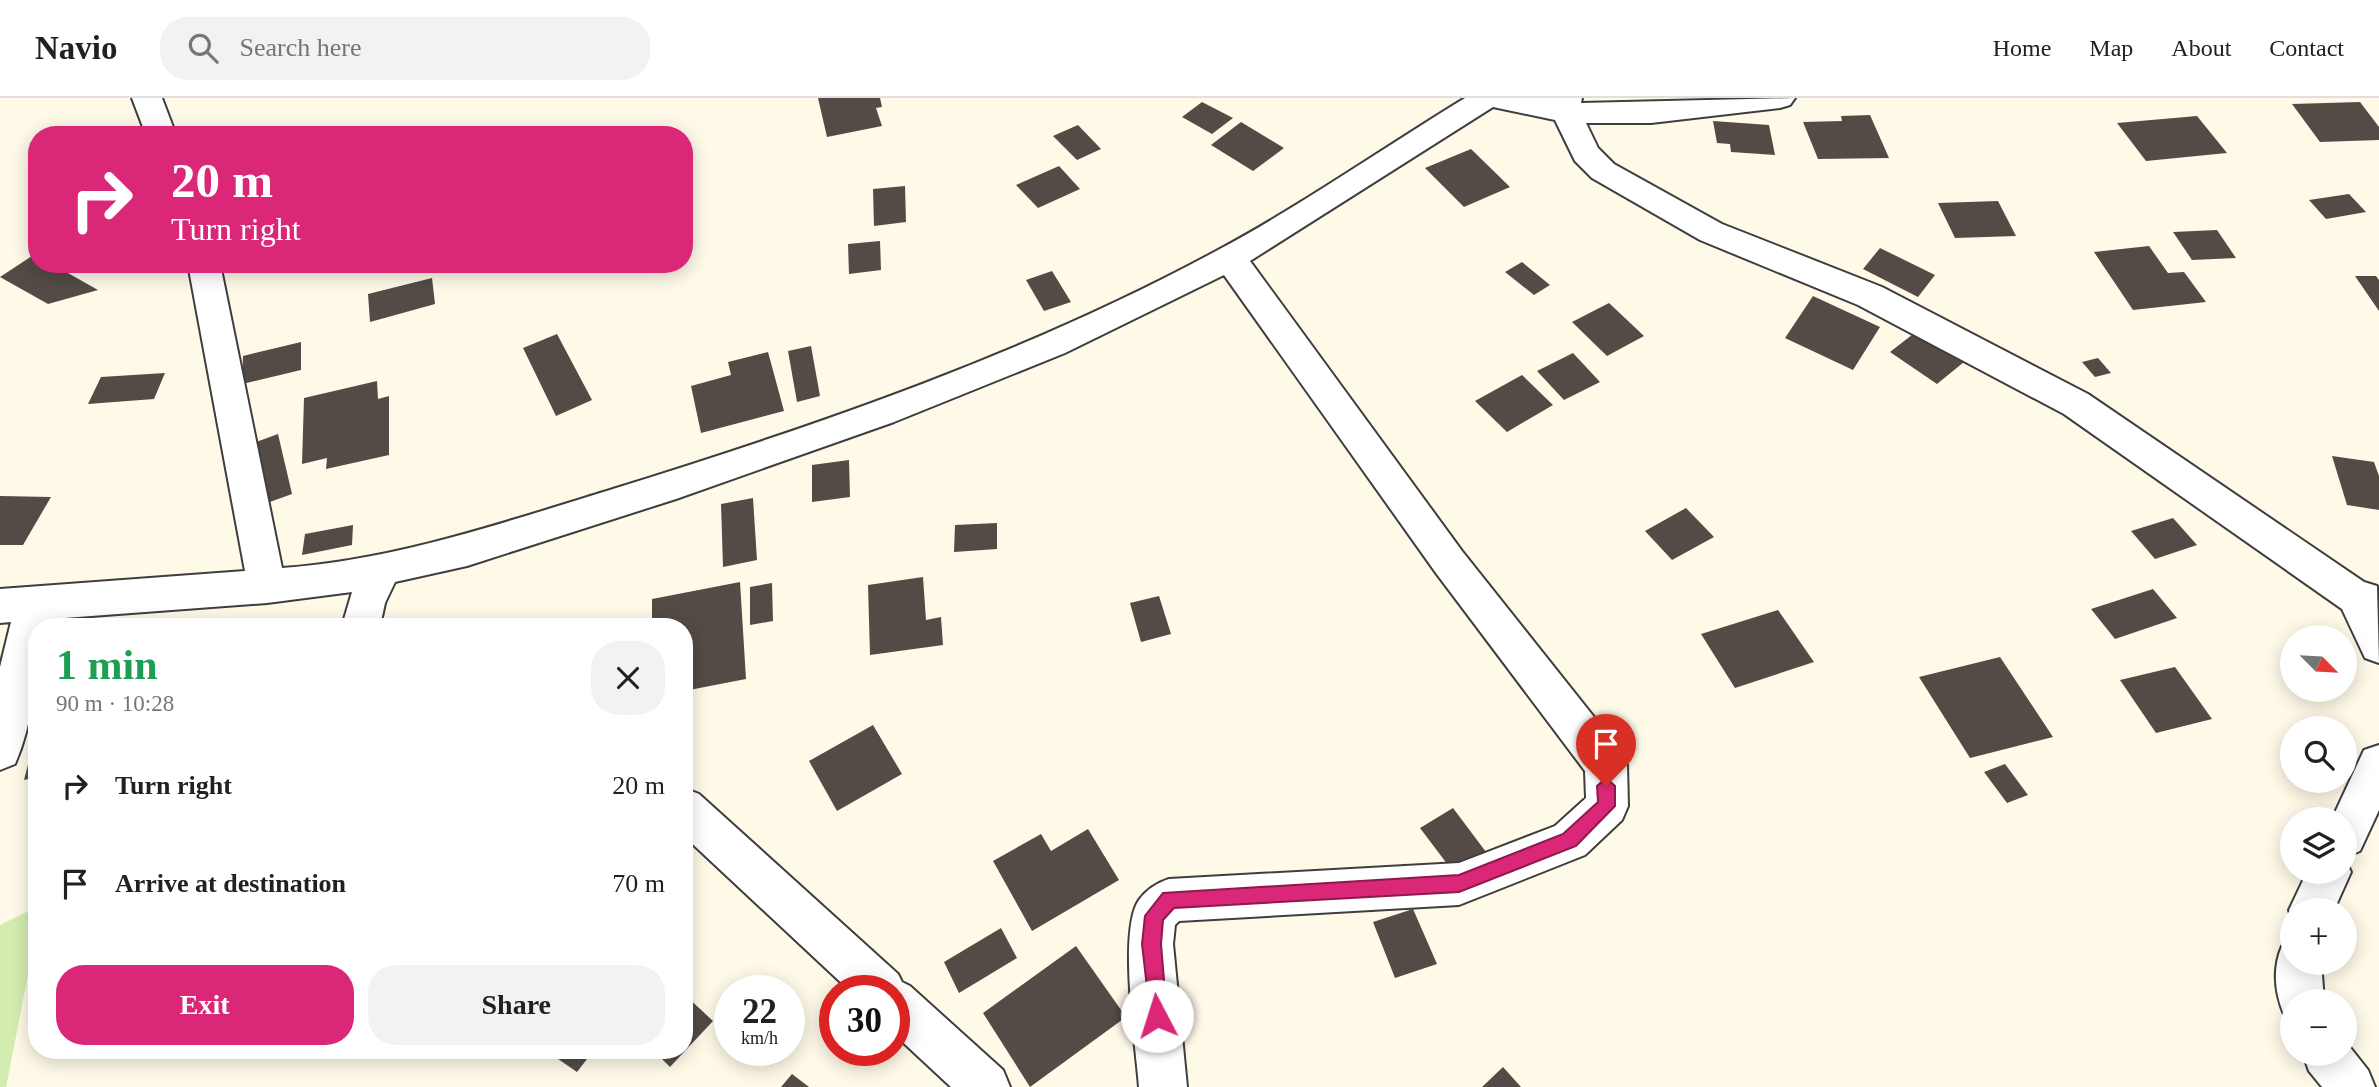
<!DOCTYPE html>
<meta charset="utf-8">
<style>
:root{--surface:#fff;--page:#f2f2f2;--text:#202124;--muted:#757577;--line:#e0e0e0;--accent:#db2777}
body{margin:0;font-family:"Times New Roman",serif;background:var(--page);color:var(--text);height:100vh;display:flex;flex-direction:column;font-size:26px;white-space:nowrap}
*{box-sizing:border-box;margin:0}
p{font-size:23px;color:var(--muted)}
.icon{flex:none;width:38px;height:38px;fill:none;stroke:currentColor;stroke-width:2;stroke-linecap:round;stroke-linejoin:round}
.map{position:relative;flex:1;overflow:hidden}
.drawer{position:absolute;left:28px;top:520px;width:665px;height:441px;display:flex;flex-direction:column;background:var(--surface);border-radius:28px;box-shadow:0 4px 18px #0003}
.drawer>*{flex:none}
.hud{position:absolute;left:28px;top:28px;width:665px;height:147px;border-radius:28px;box-shadow:0 4px 18px #0003;background:#db2777;color:#fff;overflow:hidden}
.needle{width:46px;rotate:114deg}
.fabs{position:absolute;left:2280px;top:527px;display:grid;gap:14px}
.fabs a{display:grid;place-items:center;width:77px;height:77px;border-radius:50%;background:var(--surface);box-shadow:0 4px 18px #0003;font-size:35px}
.speed{position:absolute;left:714px;top:877px;display:flex;gap:14px;font-size:35px;font-weight:700;text-align:center}
.speed>*{display:grid;place-content:center;width:91px;height:91px;border-radius:50%;background:var(--surface);box-shadow:0 4px 18px #0003;line-height:1}
.speed small{font-size:18px;font-weight:400}
.speed .limit{border:10px solid #d22;background:#fff;color:#111}
.pin{position:absolute;display:grid;place-items:center;width:60px;height:60px;color:#fff;margin:-72px -30px;border-radius:50% 50% 50% 0;rotate:-45deg;box-shadow:0 0 7px #0007}
.pin .icon{rotate:45deg}
.me{position:absolute;width:77px;margin:-38px;rotate:355deg;stroke-linejoin:round;filter:drop-shadow(0 0 5px #0008)}
.turn{display:flex;align-items:center;gap:24px;height:147px;padding:0 28px;font-size:32px}
.turn .icon{width:91px;height:91px;stroke-width:2.5}
.turn b{display:block;font-size:49px;line-height:60px}
.round{display:grid;place-items:center;flex:none;width:74px;height:74px;border-radius:28px;background:var(--page)}
.head{display:flex;align-items:center;justify-content:space-between;height:119px;padding:0 28px}
h1{font-size:42px;font-weight:800;line-height:52px;color:#1e9e55}
.cta{display:flex;gap:14px;margin-top:auto;padding:14px 28px}
.cta a{flex:1;height:80px;border-radius:28px;background:var(--accent);color:#fff;font-size:28px;font-weight:800;line-height:80px;text-align:center}
.cta a+a{background:var(--page);color:var(--text)}
ul{padding:0;list-style:none}
li{display:flex;align-items:center;gap:21px;height:98px;padding:0 28px}
li div{flex:1}
li b{display:block;font-size:26px}
li em{font-style:normal}
header{display:flex;align-items:center;gap:42px;box-sizing:border-box;height:98px;padding:0 35px;background:var(--surface);border-bottom:2px solid var(--line)}
header strong{font-size:33px}
nav{display:flex;gap:38px;margin-inline-start:auto;font-size:24px}
.search{width:490px;height:63px;background:var(--page);display:flex;align-items:center;gap:18px;box-sizing:border-box;padding:0 24px;border-radius:28px;color:var(--muted);font-size:26px}
.map>svg:first-child{display:block}
.green{fill:#d4ecaf}
.building{fill:#544b46}
.lines{fill:none;stroke-linecap:round;stroke-linejoin:round}
.minor-casing{stroke:#3e3e3e;stroke-width:4}
.minor{fill:#fff;fill-rule:evenodd}
.route{fill:#db2777;stroke:#8e194d;stroke-width:2}
</style>
<header>
<strong>Navio</strong>
<div class="search"><svg class="icon" aria-label="search" viewBox="0 0 24 24"><circle cx="10" cy="10" r="6"/><path d="M15 15l6 6"/></svg>Search here</div>
<nav><a>Home</a><a>Map</a><a>About</a><a>Contact</a></nav>
</header>
<div class="map">
<svg width="2379" height="989" viewBox="0 0 2379 989">
<rect width="100%" height="100%" fill="#fff9e8"/>
<path class="green" d="M37,809V831L6,989H0V827Z"/>
<path class="building" d="M818,0H880L882,9L876,10L882,28L827,39Z
M1202,4L1233,20L1212,36L1182,19Z
M2360,4L2379,29V42L2320,44L2292,6Z
M1870,17L1889,60L1818,61L1803,24L1842,23L1841,18Z
M2197,18L2227,55L2146,63L2117,25Z
M1713,23L1769,27L1775,57L1731,54L1730,46L1717,45Z
M1241,24L1284,50L1253,73L1211,47Z
M1078,27L1101,51L1077,62L1053,38Z
M1471,51L1510,89L1464,109L1425,70Z
M1059,68L1080,91L1038,110L1016,87Z
M905,88L906,124L874,128L873,91Z
M2349,96L2366,114L2326,121L2309,102Z
M1998,103L2016,138L1955,140L1938,105Z
M2217,132L2236,160L2192,162L2173,134Z
M880,143L881,172L849,176L848,146Z
M2149,148L2168,175L2184,174L2206,204L2133,212L2094,154Z
M1880,150L1935,177L1918,199L1863,171Z
M35,156L37,166H52L98,192L48,206L0,179Z
M1522,164L1550,187L1534,197L1505,174Z
M1052,173L1071,204L1044,213L1026,182Z
M2355,178H2376L2379,182V213Z
M432,180L435,206L370,224L368,196Z
M1813,198L1880,229L1853,272L1785,240Z
M1609,205L1644,238L1607,258L1572,224Z
M1917,233L1964,264L1937,286L1890,254Z
M557,236L592,302L556,318L523,250Z
M301,244V272L242,286L243,258Z
M811,248L820,298L797,304L788,253Z
M768,254L784,313L701,335L691,288L731,277L728,264Z
M1573,255L1600,284L1564,302L1537,273Z
M2098,260L2111,275L2095,279L2082,264Z
M165,275L154,301L88,306L101,279Z
M1522,277L1553,307L1507,334L1475,303Z
M377,283L378,301L389,298V357L326,371L327,360L302,366L304,300Z
M278,336L292,396L267,405L253,345Z
M2332,358L2374,364L2379,378V412L2347,407Z
M849,362L850,399L812,404V367Z
M0,398L51,399L23,447H0Z
M753,400L757,462L723,469L721,406Z
M1686,410L1714,439L1672,462L1645,433Z
M2173,420L2197,447L2155,461L2131,433Z
M997,425V451L954,454L955,427Z
M353,427L352,447L302,457L305,436Z
M923,479L926,522L941,519L943,547L870,557L868,487Z
M740,484L746,581L684,593V528L631,527L652,524V501Z
M772,485L773,523L750,527V489Z
M2153,491L2177,520L2115,541L2091,511Z
M1159,498L1171,536L1141,544L1130,505Z
M1778,512L1814,564L1735,590L1701,536Z
M2000,559L2053,639L1970,660L1919,579Z
M2175,569L2212,621L2156,635L2120,582Z
M873,627L902,676L837,713L809,663Z
M36,636L37,679L24,682Z
M2005,666L2028,697L2007,705L1984,674Z
M1453,710L1486,754L1454,775L1420,730Z
M1088,731L1119,782L1032,833L993,763L1041,736L1051,753Z
M1413,811L1437,866L1395,880L1373,824Z
M1001,830L1017,860L959,895L944,864Z
M1076,848L1126,919L1030,989L983,915Z
M684,896L713,923L670,969L653,952H684Z
M545,952H594L577,974Z
M1503,969L1521,989H1482Z
M792,976L809,989H781Z"/>
<g class="lines">
<defs>
<path id="minor" d="M132,0H162L176,37H146Z
M1465,0H1582L1581,5L1795,0L1790,7L1780,10L1651,25H1586L1598,50L1614,66L1722,126L1882,189L2088,296L2364,484L2377,488L2379,565L2365,560L2342,511L2064,316L1858,207L1700,142L1592,80L1575,63L1555,22L1493,9L1250,163L1462,453L1621,653L1627,667L1628,708L1622,722L1585,757L1459,807L1179,823L1175,827L1173,846L1187,989H1139C1136,949 1118,832 1139,802C1147,791 1157,785 1169,781L1459,765L1555,728L1586,700L1585,673L1436,475L1224,177L1065,255L894,324L676,401L467,468L395,484L385,505L380,528H342L352,494L267,505L51,521L49,528H37C37,575 34,623 15,666L0,672V569L11,524L0,525V491L245,473L188,166H220L282,470C396,462 505,424 613,391C819,327 1028,255 1218,152C1302,107 1383,50 1465,0Z
M2379,647V712L2360,753L2345,759V721H2332L2364,652Z
M684,690L699,696L898,876L902,884L910,888L1003,972L1010,989H951L894,936V892H849L684,738Z
M2345,761L2351,774L2334,812H2292V821L2289,812L2307,774H2345Z
M2292,844V864H2321L2324,903H2292V922L2285,919C2275,896 2272,871 2282,848Z
M2345,943L2368,972L2375,989H2322L2309,973L2303,956H2345Z"/>
</defs>
<use href="#minor" class="minor-casing"/>
<use href="#minor" class="minor"/>
</g>
<path class="route" d="M1606,680L1615,688V708L1576,748L1459,794L1174,810L1163,822L1161,846L1167,918L1164,924L1157,927L1151,924L1142,846L1145,818L1163,795L1459,777L1563,736L1598,704L1597,688Z"/>
</svg>
<div class="fabs">
<a><svg class="needle" viewBox="-14 -14 28 28"><path d="M0-13l5 13h-10z" fill="#e53935"/><path d="M0 13l5-13h-10z" fill="#757577"/></svg></a>
<a><svg class="icon" aria-label="search" viewBox="0 0 24 24"><circle cx="10" cy="10" r="6"/><path d="M15 15l6 6"/></svg></a>
<a><svg class="icon" aria-label="layers" viewBox="0 0 24 24"><path d="M12 4l9 5-9 5-9-5zM3 14l9 5 9-5"/></svg></a>
<a>+</a>
<a>−</a>
</div>
<div class="speed"><div>22<small>km/h</small></div><div class="limit">30</div></div>
<div class="pin" style="left:1606px;top:688px;background:#d93025"><svg class="icon" aria-label="arrive" viewBox="0 0 24 24"><path d="M6 21V4h12l-3 4 3 4H6"/></svg></div>
<svg class="me" style="left:1157px;top:918px" viewBox="-20 -20 40 40"><circle r="19" fill="#fff"/><path d="M0-13L10 11 0 6-10 11z" fill="#db2777"/></svg>
<div class="hud">
<div class="turn"><svg class="icon" aria-label="right" viewBox="0 0 24 24"><path d="M7 20v-9h11M14 6l5 5-5 5"/></svg><div><b>20 m</b>Turn right</div></div>
</div>
<section class="drawer">
<div class="head"><div><h1>1 min</h1><p>90 m · 10:28</p></div><a class="round"><svg class="icon" aria-label="close" viewBox="0 0 24 24"><path d="M6 6l12 12M18 6L6 18"/></svg></a></div>
<ul>
<li><svg class="icon" aria-label="right" viewBox="0 0 24 24"><path d="M7 20v-9h11M14 6l5 5-5 5"/></svg><div><b>Turn right</b></div><em>20 m</em></li>
<li><svg class="icon" aria-label="arrive" viewBox="0 0 24 24"><path d="M6 21V4h12l-3 4 3 4H6"/></svg><div><b>Arrive at destination</b></div><em>70 m</em></li>
</ul>
<div class="cta"><a>Exit</a><a>Share</a></div>
</section>
</div>
